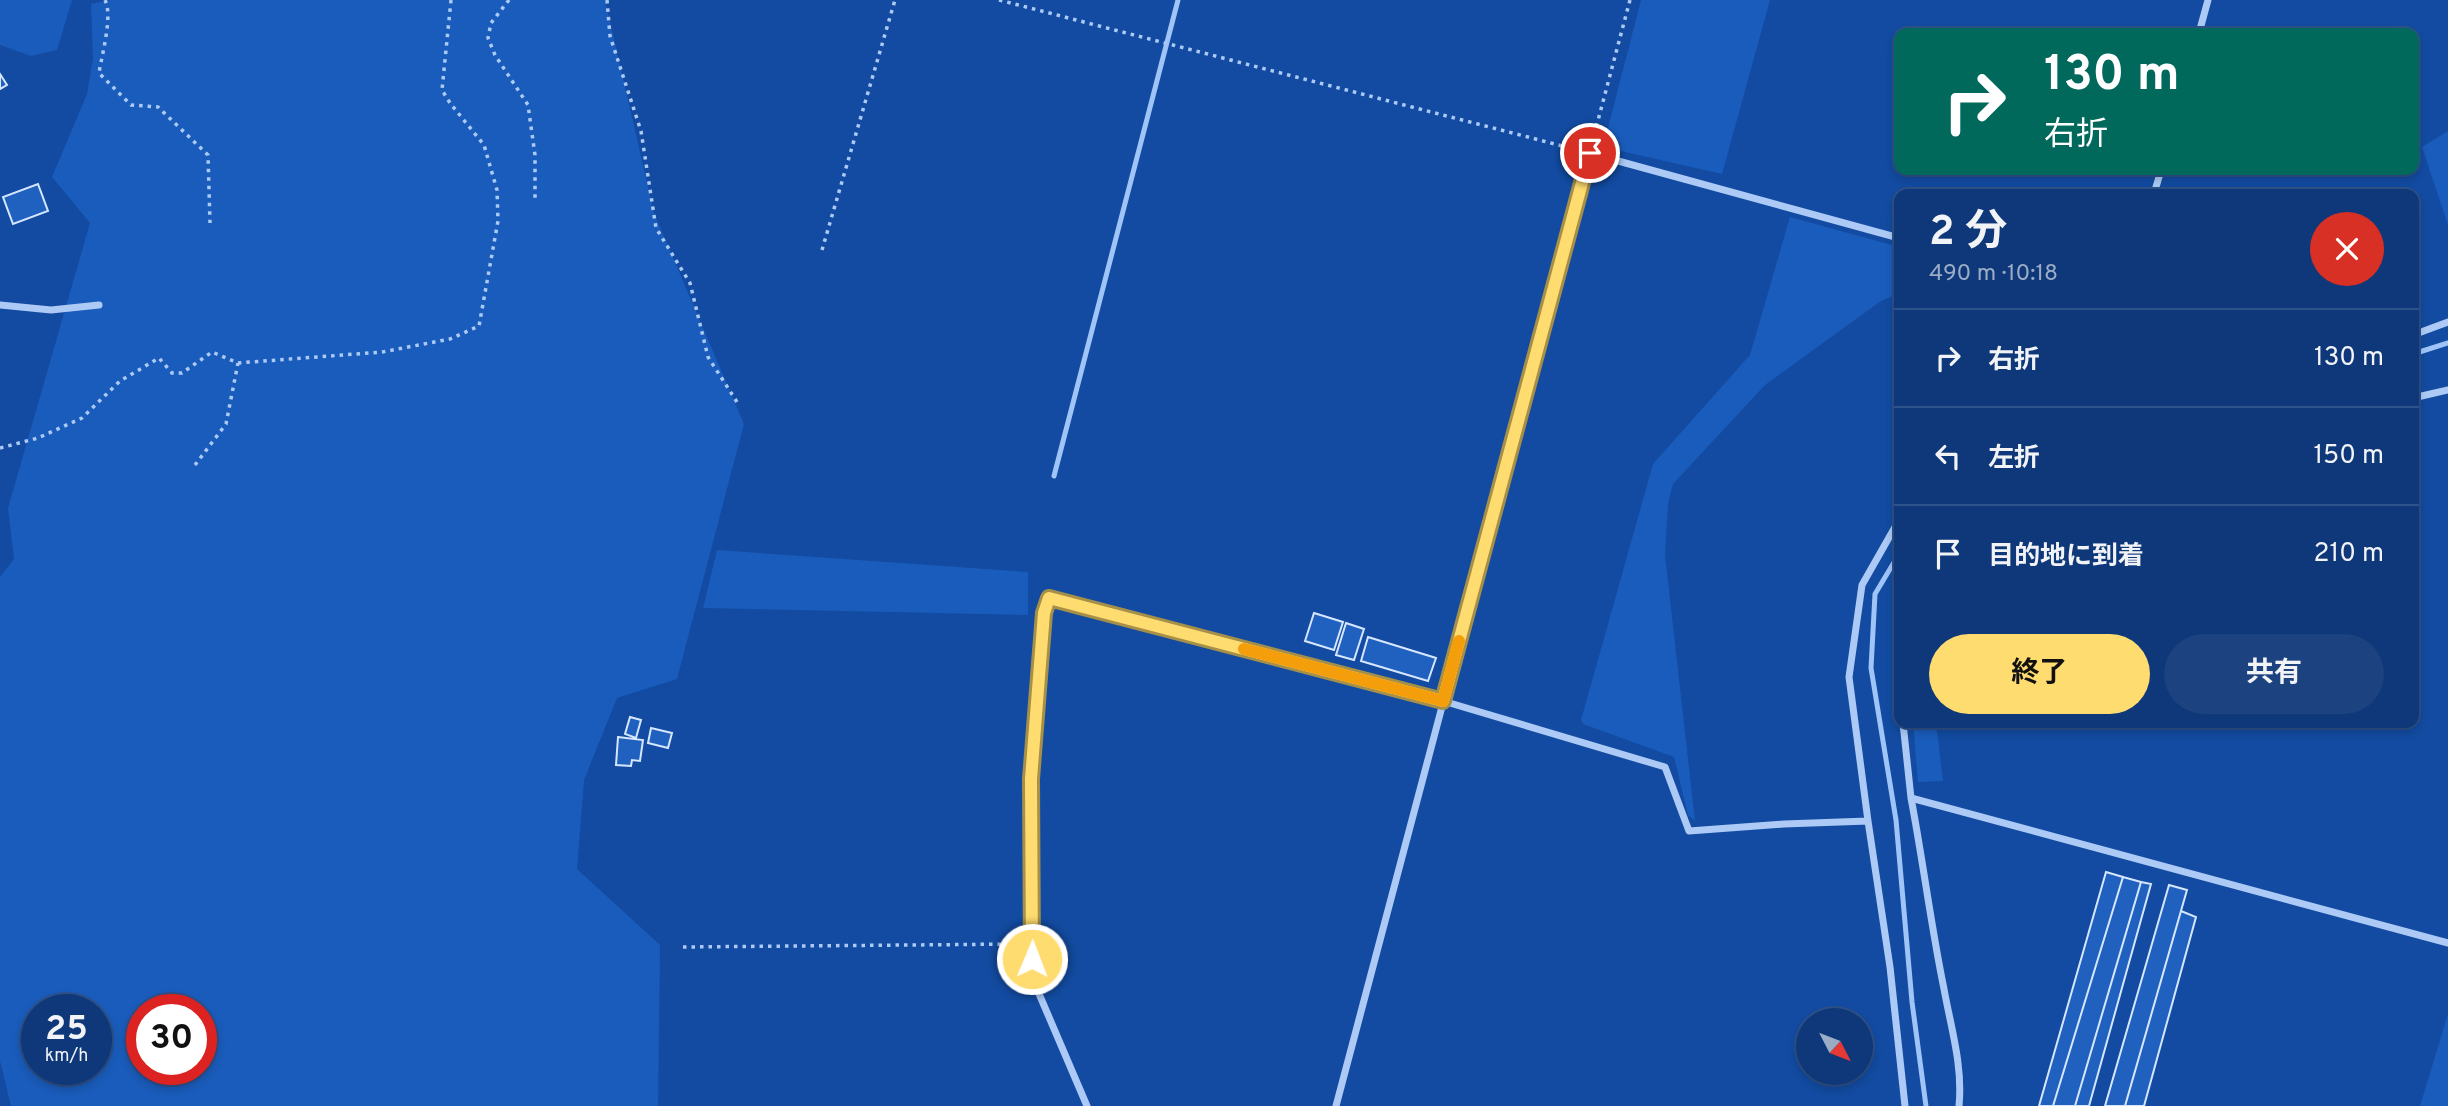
<!DOCTYPE html>
<html lang="ja">
<meta charset="utf-8">
<style>
:root{--surface:#0e3879;--page:#1c4380;--text:#f1f3f6;--muted:#9bacc6;--line:#2e528a;--accent:#ffdc6f}
body{margin:0;font-family:Overpass,"Noto Sans JP",sans-serif;background:var(--page);color:var(--text);height:100vh;display:flex;flex-direction:column;font-size:26px;white-space:nowrap}
*{box-sizing:border-box;margin:0}
p{font-size:23px;color:var(--muted)}
.icon{flex:none;width:38px;height:38px;fill:none;stroke:currentColor;stroke-width:2;stroke-linecap:round;stroke-linejoin:round}
.map{position:relative;flex:1;overflow:hidden}
.side{position:absolute;left:1894px;top:189px;width:525px;height:539px;display:flex;flex-direction:column;background:var(--surface);border-radius:14px;box-shadow:0 4px 10px #0003,0 0 0 2px var(--line)}
.side>*{flex:none}
.hud{position:absolute;left:1894px;top:28px;width:525px;height:147px;border-radius:14px;box-shadow:0 4px 10px #0003,0 0 0 2px var(--line);background:#00695c;color:#fff;overflow:hidden}
.needle{width:46px;rotate:132deg}
.fabs{position:absolute;left:1796px;top:1008px;display:grid;gap:14px}
.fabs a{display:grid;place-items:center;width:77px;height:77px;border-radius:50%;background:var(--surface);box-shadow:0 4px 10px #0003,0 0 0 2px var(--line);font-size:35px}
.speed{position:absolute;left:21px;top:994px;display:flex;gap:14px;font-size:35px;font-weight:700;text-align:center}
.speed>*{display:grid;place-content:center;width:91px;height:91px;border-radius:50%;background:var(--surface);box-shadow:0 4px 10px #0003,0 0 0 2px var(--line);line-height:1}
.speed small{font-size:18px;font-weight:400}
.speed .limit{border:10px solid #d22;background:#fff;color:#111}
.pin{position:absolute;display:grid;place-items:center;width:60px;height:60px;color:#fff;margin:-30px;border:4px solid #fff;border-radius:50%;box-shadow:0 2px 7px #0007}
.me{position:absolute;width:77px;margin:-38px;rotate:1deg;stroke-linejoin:round;filter:drop-shadow(0 0 5px #0008)}
.turn{display:flex;align-items:center;gap:24px;height:147px;padding:0 35px;font-size:32px}
.turn .icon{width:91px;height:91px;stroke-width:2.5}
.turn b{display:block;font-size:49px;line-height:60px}
.round{display:grid;place-items:center;flex:none;width:74px;height:74px;border-radius:37px;background:var(--page)}
.summary{display:flex;align-items:center;justify-content:space-between;height:119px;padding:0 35px}
h1{font-size:42px;font-weight:700;line-height:52px}
.primary-button{display:flex;gap:14px;margin-top:auto;padding:14px 35px}
.primary-button a{flex:1;height:80px;border-radius:42px;background:var(--accent);color:#111;font-size:28px;font-weight:700;line-height:80px;text-align:center}
.primary-button a+a{background:var(--page);color:var(--text)}
ul{padding:0;list-style:none}
li{display:flex;align-items:center;gap:21px;height:98px;padding:0 35px;border-top:2px solid var(--line)}
li div{flex:1}
li b{display:block;font-size:26px}
li em{font-style:normal}
.map>svg:first-child{display:block}
.green{fill:#1a5cbb;fill-rule:evenodd}
.lines{fill:none;stroke-linecap:round;stroke-linejoin:round}
.stream{stroke:#9ec4f8;stroke-width:5}
.building{fill:#2061c0;stroke:#d5e6fe;stroke-width:2}
.path{stroke:#accaf5;stroke-width:3.5;stroke-dasharray:3.5 5;stroke-linecap:butt}
.street{stroke:#accaf5;stroke-width:7}
.route-casing{stroke:#a68f48;stroke-width:18}
.route{stroke:#ffdc6f;stroke-width:12}
.slow{stroke:#f59e0b;stroke-width:12}
</style>
<div class="map">
<svg width="2448" height="1106" viewBox="0 0 2448 1106">
<rect width="100%" height="100%" fill="#124ba1"/>
<path class="green" d="M0,0H72L57,50L31,56L0,45Z
M110,0H605L654,213L744,424L677,679L617,698L584,780L577,869L660,945L658,1106H11L0,1061V577L14,559L8,508L90,223L52,177L87,94L93,58L91,4ZM37,1010H96V1069H37ZM142,1010H201V1069H142Z
M1641,0H1770L1722,174L1603,147Z
M2448,131V225L2422,147Z
M1790,217L1899,247V293L1881,301L1765,385L1673,484L1668,503L1665,555L1695,821L1688,815L1674,757L1583,724L1581,720L1653,464L1750,355Z
M717,550L1028,572V615L703,608Z
M1913,723H1936L1943,781L1918,782Z
M2448,1014V1106H2420Z"/>
<g class="lines">
<path class="stream" d="M2413,354L2448,343
M1054,476L1178,0
M1899,554L1875,594L1871,668L1896,820L1912,1002L1926,1106"/>
</g>
<path class="building" d="M0,74L7,85L0,89Z
M38,184L48,211L13,224L3,197Z
M1314,613L1343,622L1334,650L1305,641Z
M1346,623L1364,629L1354,660L1336,655Z
M1368,637L1436,658L1428,681L1361,661Z
M630,717L641,720L636,738L625,734Z
M651,728L672,733L668,748L648,743Z
M618,737L643,740L640,761L632,760L631,766L616,765Z
M2106,872L2123,877L2053,1106H2039Z
M2123,877L2141,882L2075,1106H2053Z
M2141,882L2151,884L2089,1106H2075Z
M2169,885L2187,890L2125,1106H2105Z
M2181,911L2196,917L2144,1106H2125Z"/>
<g class="lines">
<path class="path" d="M105,0C113,16 102,54 99,73L131,105L158,107L208,155L210,223
M509,0L491,23L488,38L495,55L528,105L535,155V198
M607,0L610,36L641,131L656,228L690,283L708,357L737,402
M999,0L1578,150
M1592,143L1630,0
M822,250L895,0
M0,448L38,438L82,418L120,381L159,358L172,373H182L212,352L238,363L382,352L450,339L479,326L498,221L497,190L484,145L450,103L442,90L451,0
M195,465L226,424L238,363
M683,947L1021,944"/>
<path class="street" d="M2199,33L2208,0
M2154,194L2161,170
M0,305L51,310L99,305
M2413,335L2448,322
M2413,398L2448,390
M1903,723L1911,798L2448,943
M1911,798C1923,861 1931,926 1944,989C1951,1028 1963,1066 1959,1106
M1868,821L1890,967L1905,1106
M1087,1106L1031,975L1034,944L1031,779L1043,613L1049,598L1443,701L1665,767L1689,831L1784,824L1868,821L1849,677L1862,585L1899,520
M1336,1106L1589,153L1899,238"/>
</g>
<g class="lines">
<defs>
<path id="route" d="M1032,959L1031,779L1044,613L1049,598L1443,701L1590,153"/>
</defs>
<use href="#route" class="route-casing"/>
<use href="#route" class="route"/>
<path class="slow" d="M1244,649L1443,701L1459,641"/>
</g>
</svg>
<div class="fabs">
<a><svg class="needle" viewBox="-14 -14 28 28"><path d="M0-13l5 13h-10z" fill="#e53935"/><path d="M0 13l5-13h-10z" fill="#9bacc6"/></svg></a>
</div>
<div class="speed"><div>25<small>km/h</small></div><div class="limit">30</div></div>
<div class="pin" style="left:1590px;top:153px;background:#d93025"><svg class="icon" aria-label="arrive" viewBox="0 0 24 24"><path d="M6 21V4h12l-3 4 3 4H6"/></svg></div>
<svg class="me" style="left:1032px;top:959px" viewBox="-20 -20 40 40"><circle r="17" fill="#ffdc6f" stroke="#fff" stroke-width="3"/><path d="M0-11L8 9 0 5-8 9z" fill="#fff"/></svg>
<div class="hud">
<div class="turn"><svg class="icon" aria-label="right" viewBox="0 0 24 24"><path d="M7 20v-9h11M14 6l5 5-5 5"/></svg><div><b>130 m</b>右折</div></div>
</div>
<section class="side">
<div class="summary"><div><h1>2 分</h1><p>490 m · 10:18</p></div><a class="round" style="background:#d93025;color:#fff"><svg class="icon" aria-label="close" viewBox="0 0 24 24"><path d="M6 6l12 12M18 6L6 18"/></svg></a></div>
<ul>
<li><svg class="icon" aria-label="right" viewBox="0 0 24 24"><path d="M7 20v-9h11M14 6l5 5-5 5"/></svg><div><b>右折</b></div><em>130 m</em></li>
<li><svg class="icon" aria-label="left" viewBox="0 0 24 24"><path d="M17 20v-9H6M10 6l-5 5 5 5"/></svg><div><b>左折</b></div><em>150 m</em></li>
<li><svg class="icon" aria-label="arrive" viewBox="0 0 24 24"><path d="M6 21V4h12l-3 4 3 4H6"/></svg><div><b>目的地に到着</b></div><em>210 m</em></li>
</ul>
<div class="primary-button"><a>終了</a><a>共有</a></div>
</section>
</div>
